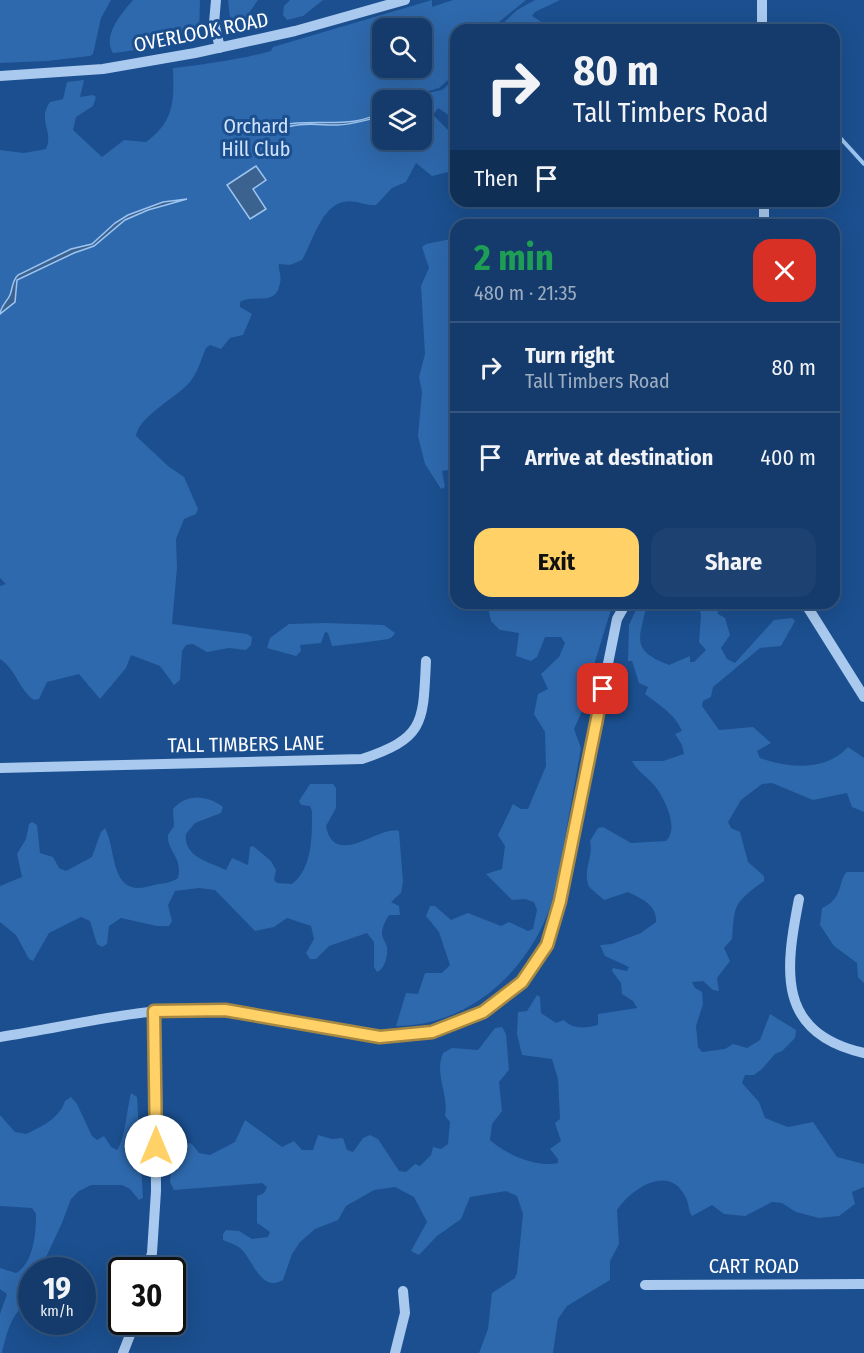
<!DOCTYPE html>
<meta charset="utf-8">
<style>
:root{--surface:#143b6b;--page:#1d4271;--text:#f1f3f6;--muted:#9dadc1;--line:#33557e;--accent:#ffd166}
body{margin:0;font-family:"Fira Sans Condensed",sans-serif;background:var(--page);color:var(--text);height:100vh;display:flex;flex-direction:column;font-size:22px;white-space:nowrap}
*{box-sizing:border-box;margin:0}
p{font-size:20px;color:var(--muted)}
.icon{flex:none;width:33px;height:33px;fill:none;stroke:currentColor;stroke-width:2;stroke-linecap:round;stroke-linejoin:round}
.map{position:relative;flex:1;overflow:hidden}
.side{position:absolute;left:450px;top:219px;width:390px;height:390px;display:flex;flex-direction:column;background:var(--surface);border-radius:18px;box-shadow:0 6px 24px #0002,0 0 0 2px var(--line)}
.side>*{flex:none}
.hud{position:absolute;left:450px;top:24px;width:390px;height:183px;border-radius:18px;box-shadow:0 6px 24px #0002,0 0 0 2px var(--line);background:#143b6b;color:var(--text);overflow:hidden}
.buttons{position:absolute;left:372px;top:18px;display:grid;gap:12px}
.buttons a{display:grid;place-items:center;width:60px;height:60px;border-radius:12px;background:var(--surface);box-shadow:0 6px 24px #0002,0 0 0 2px var(--line);font-size:30px}
.speed{position:absolute;left:18px;top:1257px;display:flex;gap:12px;font-size:30px;font-weight:700;text-align:center}
.speed>*{display:grid;place-content:center;width:78px;height:78px;border-radius:50%;background:var(--surface);box-shadow:0 6px 24px #0002,0 0 0 2px var(--line);line-height:1}
.speed small{font-size:15px;font-weight:400}
.speed .limit{border:3px solid #111;border-radius:9px;background:#fff;color:#111}
.pin{position:absolute;display:grid;place-items:center;width:51px;height:51px;color:#fff;margin:-26px;border-radius:12px;box-shadow:0 3px 9px #0006}
.me{position:absolute;width:66px;margin:-33px;rotate:0deg;stroke-linejoin:round;filter:drop-shadow(0 0 4px #0008)}
.turn{display:flex;align-items:center;gap:21px;height:126px;padding:0 24px;font-size:27px}
.turn .icon{width:78px;height:78px;stroke-width:2.5}
.turn b{display:block;font-size:42px;line-height:51px}
.then{display:flex;align-items:center;height:57px;padding:0 24px;background:#0003;gap:12px;font-size:22px}
.round{display:grid;place-items:center;flex:none;width:63px;height:63px;border-radius:18px;background:var(--page)}
.summary{display:flex;align-items:center;justify-content:space-between;height:102px;padding:0 24px}
h1{font-size:36px;font-weight:700;line-height:45px;color:#1e9e55}
.button{display:flex;gap:12px;margin-top:auto;padding:12px 24px}
.button a{flex:1;height:69px;border-radius:18px;background:var(--accent);color:#111;font-size:24px;font-weight:700;line-height:69px;text-align:center}
.button a+a{background:var(--page);color:var(--text)}
ul{padding:0;list-style:none}
li{display:flex;align-items:center;gap:18px;height:90px;padding:0 24px;border-top:2px solid var(--line)}
li div{flex:1}
li b{display:block;font-size:22px}
li em{font-style:normal}
.map>svg:first-child{display:block}
.green{fill:#2e69ad;fill-rule:evenodd}
.water{fill:#3c6290;stroke:#9cc4f0;stroke-width:1.5}
.lines{fill:none;stroke-linecap:round;stroke-linejoin:round}
.stream{stroke:#9cc4f0;stroke-width:4}
.minor{stroke:#a9c9ee;stroke-width:10}
.route-casing{stroke:#a68842;stroke-width:15}
.route{stroke:#ffd166;stroke-width:10}
.labels{text-anchor:middle;stroke-width:6;stroke-linejoin:round;paint-order:stroke}
.street-label{font-size:20px;fill:#fff;stroke:#1b4f8f}
.park-label{font-size:20px;fill:#cfe3fa;stroke:#1b4f8f}
</style>
<div class="map">
<svg width="864" height="1353" viewBox="0 0 864 1353">
<rect width="100%" height="100%" fill="#1b4f8f"/>
<path class="green" d="M0,0H111L101,18L93,54L90,56L47,61L0,63Z
M133,0H200L199,38C193,42 125,52 113,53C102,35 122,13 133,0Z
M228,0H258L242,23L231,27Z
M290,0H323L303,16L287,20L283,15L284,6Z
M432,0V7L453,0H526L489,30H456V73L439,88L408,97L407,100H382V111L372,116L382,115V140H422V100H415L423,94L442,90L456,78V120L438,108L433,115L456,138V170L432,176L416,163L406,182L392,188L376,205C365,206 355,199 343,202C321,207 312,243 302,260L290,265L279,264C278,270 282,276 280,283C276,308 253,293 240,302V307L252,314L243,335L230,338L221,349L210,345L206,348C201,359 198,373 189,383C176,398 139,416 136,436L168,466L184,477L198,509L196,514L184,519L176,539L177,568L172,624L247,634L252,637L251,645L246,650L229,648L207,652L193,644L186,645L182,651L180,680L174,685L160,666L131,655L126,668L100,699L79,674L47,682L39,699L34,700C19,690 16,669 0,659V586L6,584L0,578V150L24,153L46,149C54,131 37,121 50,102L63,99L67,82L84,80L80,97L93,95L96,97L93,106L76,117L73,130L102,157L124,140L146,142C175,121 174,100 173,68C207,64 241,59 271,51L273,47ZM382,28H422V68H382Z
M535,0H560L535,12L532,16L554,30H496L517,10Z
M456,238V469L442,471L445,487L441,489L425,464L418,436L422,392L419,377L425,354L421,286L429,268L422,247L426,244Z
M487,603H613L593,668L588,698L574,729L581,748L556,888C538,962 475,1026 396,1026L406,993L418,994L425,973H442L450,965L439,932L426,916L430,906H435L451,920L468,913L501,926L509,922L528,931L533,929L537,910L534,902L525,899L512,900L486,874L502,869L505,846L498,835L513,804L521,809H528L546,766L545,732L534,714L538,694L548,689L541,674L559,657L565,643L561,637H545L537,657L531,661L516,656L519,633L500,630L491,621Z
M639,603H647C640,638 629,650 669,665L690,656V662H694L706,650L699,642L701,616L699,603H717L718,614L725,618L730,635L721,648L727,659L735,663L774,620L792,618L795,621L781,646L760,648L713,687L711,697L703,701L702,706L719,730L753,727L771,743L757,751L760,758C788,768 825,772 848,747L864,758V812L852,807L847,793L813,800L772,783L762,784L741,800L728,822L731,828L740,832L748,862L764,876V881C733,904 735,903 732,939L724,948L730,961L717,978L719,991L713,990L703,981L692,982L695,988L702,992L703,1004L696,1026L698,1047L702,1052L725,1049L733,1044L747,1048L760,1040L770,1014L796,1030L795,1038L782,1051L775,1054L762,1069L754,1075H745L742,1083L759,1102L765,1118L788,1127L813,1122L837,1157L864,1164V1187L852,1192L855,1204L839,1216L819,1218L796,1212L782,1203L772,1202L745,1216L724,1214L712,1205L692,1216C688,1210 689,1204 686,1198C670,1163 632,1188 617,1210L619,1244L610,1261V1280L567,1306L558,1319L553,1353H479L488,1329L492,1293L515,1278L517,1273L523,1214L517,1196L506,1191L470,1197L461,1219L437,1236L419,1255L411,1251L427,1222L414,1197L395,1187L374,1190L346,1206L338,1220L315,1229L300,1242L292,1254L283,1280C261,1293 253,1260 241,1249C236,1244 229,1243 223,1240V1234L226,1230L239,1231L252,1239L268,1237L270,1232L257,1223V1196L264,1193L267,1187L262,1183L174,1190L170,1182L173,1137L192,1144L199,1153L210,1155L235,1142L245,1120L282,1147L294,1141L302,1150H313L318,1135L332,1139L343,1138L347,1150L353,1152L363,1138L370,1135L378,1139L399,1171L406,1172L415,1164L420,1166L431,1155L433,1147L441,1149L448,1144L450,1122L445,1116C449,1094 434,1074 443,1053L452,1048L478,1050L495,1028L502,1027L506,1034L509,1070L499,1082L502,1111L492,1124L490,1140C505,1154 537,1168 558,1163V1159L550,1149L561,1141L555,1123L560,1119L558,1079L552,1059L522,1055L517,1034L518,1012L527,1011L537,995L540,997L541,1013L556,1023L564,1020C573,1030 586,1028 598,1025V1014L637,1008L633,1001L622,994L621,983L612,971L613,968L627,971L629,967L605,956L600,945L612,944L641,933L656,922C657,905 642,899 628,892L604,900L589,887C582,870 594,857 590,841L598,828L603,827L631,843L666,841C680,828 664,797 654,785C647,777 636,770 632,761H663L684,754L682,745L675,734L682,731C675,714 659,705 645,694L648,687L639,683L632,661H628L629,625Z
M325,623L384,625L395,633C393,636 392,638 388,639C384,640 336,646 332,646L328,633L325,632L321,643L300,645L301,651L296,656L267,648L270,638L289,624Z
M310,784H333L336,788V808L326,826C334,870 381,824 399,831L403,882L401,893L391,902L399,906L400,915H389C386,920 382,927 382,933C382,939 386,942 387,947C388,955 385,969 377,972L374,967V942L367,933L329,946L316,959H310L306,953L314,939L311,926L287,918L274,927L255,931L215,890L199,888L175,891L168,905L172,921L169,926H157L121,918L109,926L107,944L102,947L97,944L90,921L81,917L49,933L33,961L29,959L16,935L0,922V886L22,877L17,854L26,839L29,824L32,822L37,825L40,853L53,857L59,868L66,871L92,857L101,832L105,828C117,850 109,898 150,886C160,883 170,884 178,878C183,857 167,852 168,835L174,826L173,809C187,793 207,795 223,807L221,813L195,823L186,834C183,857 210,862 226,870L232,858L248,865L250,847L253,846L271,861L276,870L274,880L277,883L292,884C313,868 312,834 312,811L310,806L301,805L299,801Z
M847,872H864V983L858,977L857,963L834,946L820,925L822,908C844,899 838,879 847,872Z
M131,1093L137,1097L143,1198L139,1200L130,1189L122,1185H91L79,1191L71,1199L62,1223L40,1270H32L31,1305C13,1304 5,1339 2,1353H0V1314L7,1294L0,1289V1268L16,1273C34,1263 36,1232 36,1214L32,1208L0,1206V1115L15,1132L26,1134C41,1127 60,1118 65,1101L71,1097L77,1104L92,1136L97,1140L104,1136L111,1147L117,1150C125,1140 127,1108 131,1093Z"/>
<path class="water" d="M382,111L379,117C366,120 351,125 337,125C317,125 294,121 276,132L273,128C307,115 352,132 382,111Z
M256,166L266,180L253,189L266,209L250,219L227,185Z
M187,199L148,210L125,220L94,246L74,253L17,280L15,302L0,314C1,305 7,302 10,295C13,287 12,281 18,275L71,249L92,244L115,223L128,215L163,202Z"/>
<g class="lines">
<path class="stream" d="M834,131L864,164"/>
<path class="minor" d="M216,0L214,23L220,48
M762,0V30
M0,76L103,69L195,53L295,31L405,0
M764,201V225
M805,603L864,697
M0,768L362,759C425,738 423,723 426,661
M799,899C785,970 776,1033 864,1053
M0,1037C74,1026 150,1004 225,1010C276,1014 326,1032 377,1037C440,1042 521,1003 547,944C553,931 556,915 560,901L617,619L626,603
M147,1270L152,1253L156,1191L155,1011
M645,1285L864,1284
M123,1353L135,1322
M395,1353L405,1313L403,1291"/>
</g>
<g class="lines">
<defs>
<path id="route" d="M156,1146L154,1011L225,1010L380,1037L432,1032L483,1012L522,982L547,945L560,901L603,689"/>
</defs>
<use href="#route" class="route-casing"/>
<use href="#route" class="route"/>
</g>
<g class="labels">
<g class="street-label">
<text transform="translate(201 32) rotate(-11)" y="7">OVERLOOK ROAD</text>
<text transform="translate(246 744) rotate(-1)" y="7">TALL TIMBERS LANE</text>
<text x="754" y="1273">CART ROAD</text>
</g>
<g class="park-label">
<text x="256" y="133">Orchard<tspan x="256" dy="23">Hill Club</tspan></text>
</g>
</g>
</svg>
<div class="buttons">
<a><svg class="icon" aria-label="search" viewBox="0 0 24 24"><circle cx="10" cy="10" r="6"/><path d="M15 15l6 6"/></svg></a>
<a><svg class="icon" aria-label="layers" viewBox="0 0 24 24"><path d="M12 4l9 5-9 5-9-5zM3 14l9 5 9-5"/></svg></a>
</div>
<div class="speed"><div>19<small>km/h</small></div><div class="limit">30</div></div>
<div class="pin" style="left:603px;top:689px;background:#d93025"><svg class="icon" aria-label="arrive" viewBox="0 0 24 24"><path d="M6 21V4h12l-3 4 3 4H6"/></svg></div>
<svg class="me" style="left:156px;top:1146px" viewBox="-20 -20 40 40"><circle r="19" fill="#fff"/><path d="M0-13L10 11 0 6-10 11z" fill="#ffd166"/></svg>
<div class="hud">
<div class="turn"><svg class="icon" aria-label="right" viewBox="0 0 24 24"><path d="M7 20v-9h11M14 6l5 5-5 5"/></svg><div><b>80 m</b>Tall Timbers Road</div></div>
<div class="then">Then<svg class="icon" aria-label="arrive" viewBox="0 0 24 24"><path d="M6 21V4h12l-3 4 3 4H6"/></svg></div>
</div>
<section class="side">
<div class="summary"><div><h1>2 min</h1><p>480 m · 21:35</p></div><a class="round" style="background:#d93025;color:#fff"><svg class="icon" aria-label="close" viewBox="0 0 24 24"><path d="M6 6l12 12M18 6L6 18"/></svg></a></div>
<ul>
<li><svg class="icon" aria-label="right" viewBox="0 0 24 24"><path d="M7 20v-9h11M14 6l5 5-5 5"/></svg><div><b>Turn right</b><p>Tall Timbers Road</p></div><em>80 m</em></li>
<li><svg class="icon" aria-label="arrive" viewBox="0 0 24 24"><path d="M6 21V4h12l-3 4 3 4H6"/></svg><div><b>Arrive at destination</b></div><em>400 m</em></li>
</ul>
<div class="button"><a>Exit</a><a>Share</a></div>
</section>
</div>
